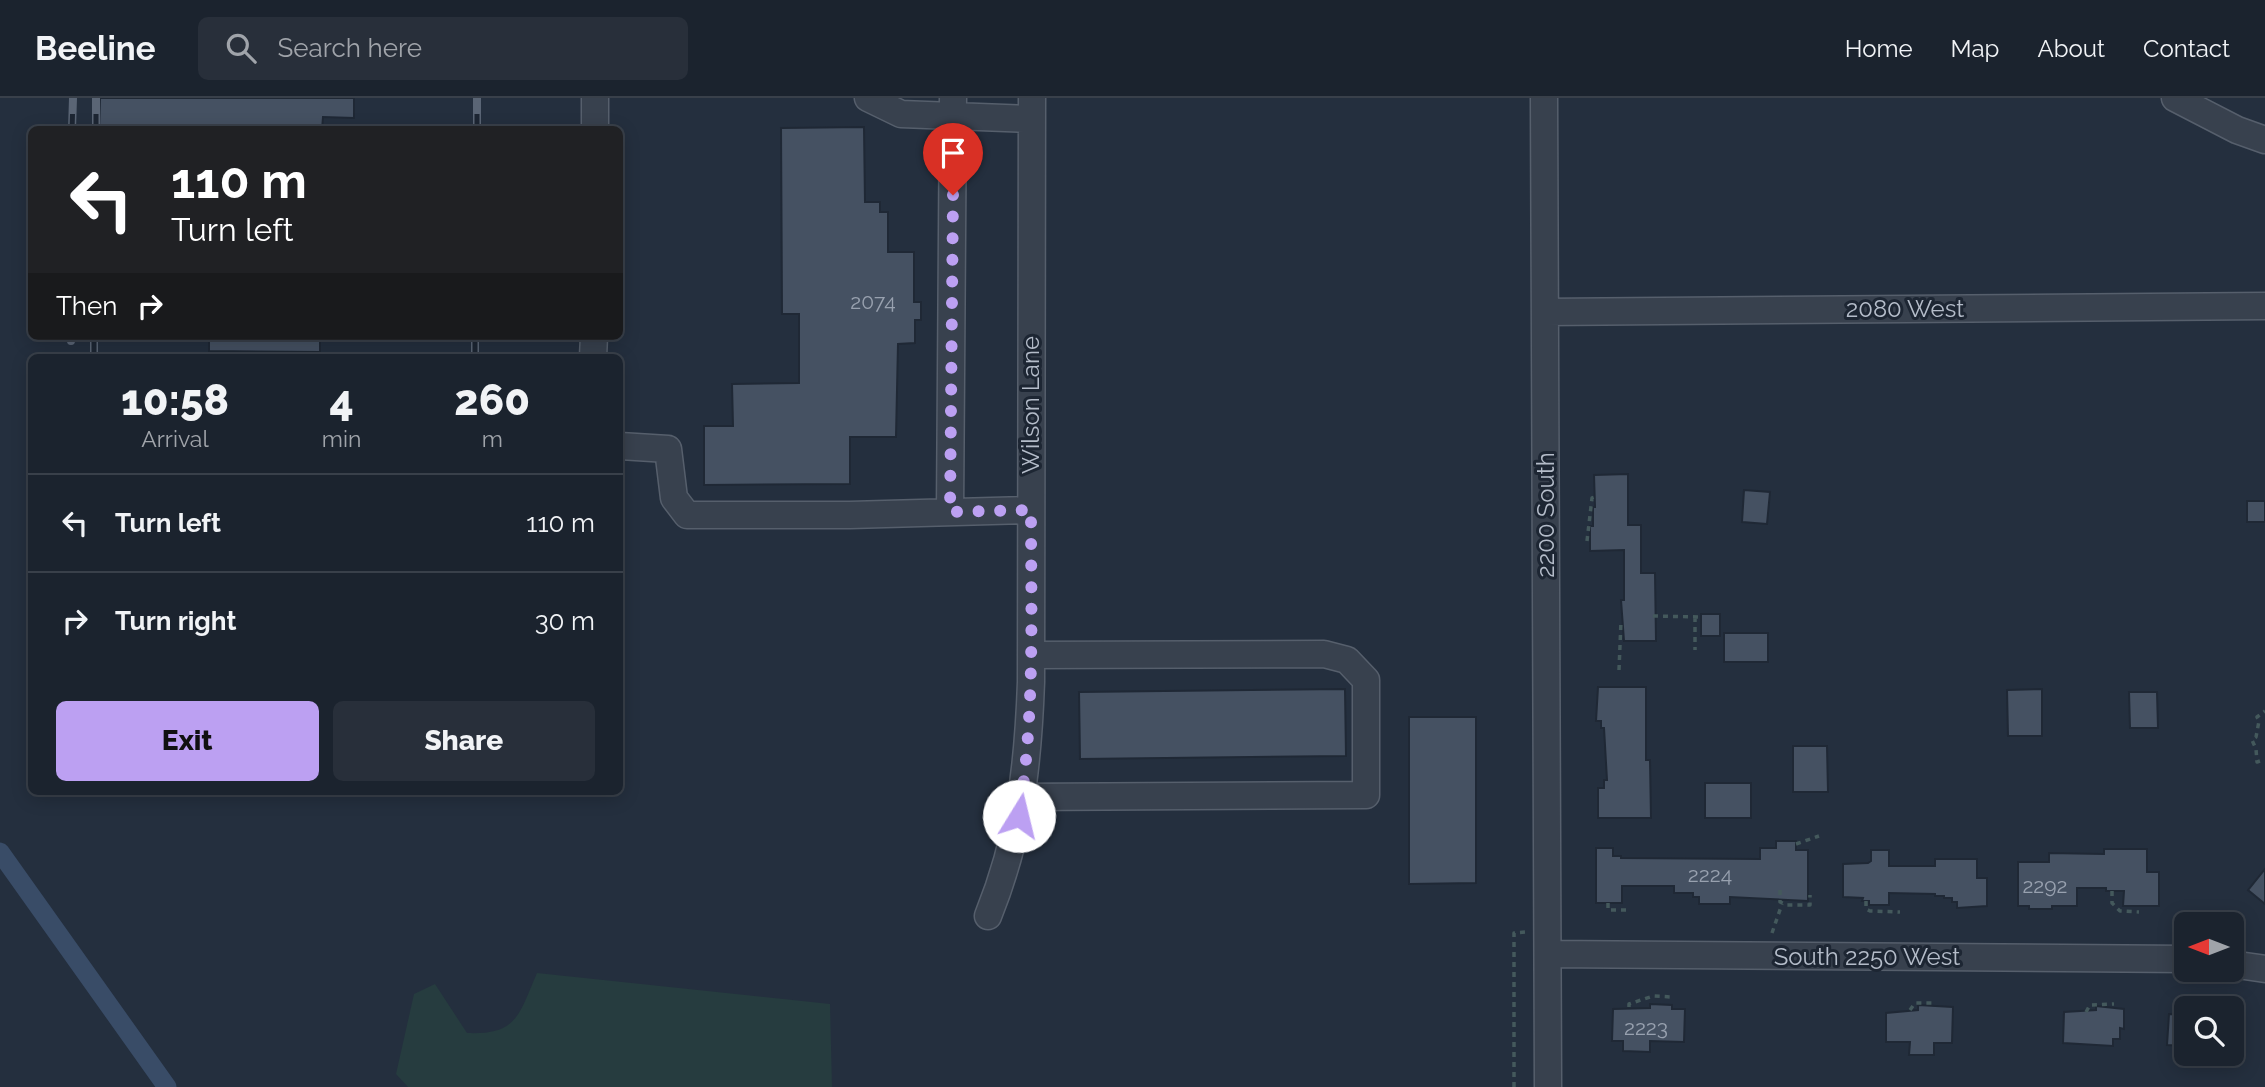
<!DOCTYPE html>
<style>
:root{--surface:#1b232e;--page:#282f3a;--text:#f1f3f6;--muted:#a0a4aa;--line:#39404a;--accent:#bca0f2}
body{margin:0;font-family:Raleway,sans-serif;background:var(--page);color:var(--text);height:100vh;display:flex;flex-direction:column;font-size:26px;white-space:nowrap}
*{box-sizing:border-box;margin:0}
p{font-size:23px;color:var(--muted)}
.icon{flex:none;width:38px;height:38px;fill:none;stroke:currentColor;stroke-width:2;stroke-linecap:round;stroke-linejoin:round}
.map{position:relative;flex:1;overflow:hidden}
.drawer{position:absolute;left:28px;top:256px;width:595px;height:441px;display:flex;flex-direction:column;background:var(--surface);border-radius:10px;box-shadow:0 4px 18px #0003,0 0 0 2px var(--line)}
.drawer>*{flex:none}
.hud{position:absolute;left:28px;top:28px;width:595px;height:214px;border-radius:10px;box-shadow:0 4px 18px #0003,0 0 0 2px var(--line);background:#202124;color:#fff;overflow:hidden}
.needle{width:46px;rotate:270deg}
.controls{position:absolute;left:2174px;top:814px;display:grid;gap:14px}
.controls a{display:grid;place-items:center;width:70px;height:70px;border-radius:10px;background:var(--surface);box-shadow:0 4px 18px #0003,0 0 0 2px var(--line);font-size:35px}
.pin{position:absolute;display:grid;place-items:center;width:60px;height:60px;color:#fff;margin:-72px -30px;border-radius:50% 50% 50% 0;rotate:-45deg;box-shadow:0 0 7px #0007}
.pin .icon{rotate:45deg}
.me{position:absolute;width:77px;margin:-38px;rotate:9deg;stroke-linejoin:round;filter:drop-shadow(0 0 5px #0008)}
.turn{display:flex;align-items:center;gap:24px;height:147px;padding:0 28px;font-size:32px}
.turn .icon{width:91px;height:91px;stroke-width:2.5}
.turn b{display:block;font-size:49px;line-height:60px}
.then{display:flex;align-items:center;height:66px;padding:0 28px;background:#0003;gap:14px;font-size:26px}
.eta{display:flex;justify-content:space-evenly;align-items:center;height:119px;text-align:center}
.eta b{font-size:42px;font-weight:800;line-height:49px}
.button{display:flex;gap:14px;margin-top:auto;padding:14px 28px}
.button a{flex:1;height:80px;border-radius:10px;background:var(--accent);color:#111;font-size:28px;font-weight:800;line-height:80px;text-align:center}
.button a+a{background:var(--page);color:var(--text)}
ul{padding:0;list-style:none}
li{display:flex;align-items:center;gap:21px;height:98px;padding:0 28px;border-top:2px solid var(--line)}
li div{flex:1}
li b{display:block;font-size:26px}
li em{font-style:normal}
header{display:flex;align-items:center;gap:42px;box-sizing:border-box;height:98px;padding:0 35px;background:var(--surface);border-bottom:2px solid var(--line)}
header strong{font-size:33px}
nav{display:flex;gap:38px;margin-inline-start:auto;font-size:24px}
.search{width:490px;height:63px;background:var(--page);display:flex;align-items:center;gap:18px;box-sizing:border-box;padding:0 24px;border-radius:10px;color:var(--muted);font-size:26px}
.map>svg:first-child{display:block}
.green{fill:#263c3f}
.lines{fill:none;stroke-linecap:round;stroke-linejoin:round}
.canal{stroke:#394c67;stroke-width:19}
.building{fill:#455162;stroke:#1f2835;stroke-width:2}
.minor-casing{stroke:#565f6c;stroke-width:29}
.path{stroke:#44595c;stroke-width:3.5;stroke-dasharray:5 5;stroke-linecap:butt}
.minor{stroke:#38414e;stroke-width:26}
.rail-casing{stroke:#5a6575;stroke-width:8}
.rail{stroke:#1d2633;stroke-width:5;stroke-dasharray:16;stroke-linecap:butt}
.route{stroke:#bca0f2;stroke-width:12;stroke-dasharray:0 21.6}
.labels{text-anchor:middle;stroke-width:6;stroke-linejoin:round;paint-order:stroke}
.number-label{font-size:21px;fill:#98a1af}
.street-label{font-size:24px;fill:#b4bcc9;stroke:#1d2633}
</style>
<header>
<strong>Beeline</strong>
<div class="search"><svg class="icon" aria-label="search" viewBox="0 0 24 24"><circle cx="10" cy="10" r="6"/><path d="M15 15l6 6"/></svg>Search here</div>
<nav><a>Home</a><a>Map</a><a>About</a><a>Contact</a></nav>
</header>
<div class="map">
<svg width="2265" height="989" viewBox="0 0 2265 989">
<rect width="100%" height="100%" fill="#242f3e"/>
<path class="green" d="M537,875L830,906L832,989H408L396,976L414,896L435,886L467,935C518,937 519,916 537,875Z"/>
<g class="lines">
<path class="canal" d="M0,754L167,989"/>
</g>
<path class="building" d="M100,0H354V20L323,19L322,32H99Z
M864,29L865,104H880V114H888V154H914V204H921V222H915V245L898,246L896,339H850V386L704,387V328H733L732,286L799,285V216H782L781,30Z
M209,238H320V254L209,253Z
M1628,376V427H1641V475H1655L1656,543H1624L1621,502H1624V452L1590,453V428H1593V409H1595L1594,377Z
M1744,392L1770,394L1767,426L1742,424Z
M2247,403H2265V424H2247Z
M1701,516H1720V538H1701Z
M1724,535H1768V564H1724Z
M1598,589H1646V662H1650L1651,720H1598V690H1604V682H1607L1604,630H1601V623H1596Z
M1345,591L1346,658L1080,661L1079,594Z
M2042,591V638H2008L2007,592Z
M2129,594H2157L2158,630H2130Z
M1409,619H1476V785L1409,786Z
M1793,648H1827L1828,694H1793Z
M1705,685H1751V720H1705Z
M1776,743H1796V752H1808V803L1730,799V806H1699V799H1693V795H1674V788H1622V805H1596V750H1613V758H1621V760L1760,761V750H1776Z
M2104,751H2147V774H2159V808H2123L2124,793H2106V790H2077V808H2052V811H2029V808H2018V764H2049V755L2104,756Z
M1871,752H1889V768H1935V761H1977V780H1987V808L1957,810V804H1952V800H1944V798H1935V796L1889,795V807H1869V803H1862L1863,800L1843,799V766L1868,765L1871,763Z
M2265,771V806L2248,792Z
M1650,906L1672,907V911H1685L1684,944L1650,943V954L1623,953V943H1612L1613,911L1650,910Z
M1918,907L1953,909L1952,945H1934V957H1909L1910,944H1886V915L1918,912Z
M2096,908L2124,911V931L2120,930V941H2113V948L2063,945L2064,914L2096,912Z
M2169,916L2186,917V948L2167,947Z"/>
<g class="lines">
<defs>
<path id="minor" d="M595,0V32
M868,0L901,16L1032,21
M1544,0L1548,989
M2175,0L2237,32L2265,42
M1545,214L2265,208
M593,259L594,238
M620,348L668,351L674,400L687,417H850L1031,412
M950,414L953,0
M1022,699L1366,697V582L1347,562L1324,556L1031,557
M988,818C1020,739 1028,669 1031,584L1032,0
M1548,856L2186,861
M2231,866L2265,871"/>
</defs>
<use href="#minor" class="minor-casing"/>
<path class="path" d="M1587,443L1592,400L1595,399
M1653,518L1701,519
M1695,519V552
M1619,572L1621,523
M2260,663L2257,664L2256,651L2252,642L2256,639L2259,623L2257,619L2265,613
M1796,746L1819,738
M1780,792V804L1787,807H1810V797
M2112,793V805L2120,813L2139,814
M1866,803V811L1870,813L1900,814
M1608,805V812H1630
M1772,835L1782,806
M1629,909V906L1653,898L1672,899
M2188,910L2198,907H2220
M1910,912L1915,905H1933
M2185,913L2186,912
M2086,914L2090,907L2114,906
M1514,989V835L1526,834"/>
<use href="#minor" class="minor"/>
<defs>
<path id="rail" d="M72,32L73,0
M96,32V0
M477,32V0
M71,243V238
M94,259V238
M475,259V238"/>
</defs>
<use href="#rail" class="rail-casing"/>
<use href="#rail" class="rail"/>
</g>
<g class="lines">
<path class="route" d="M953,97L950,414L1031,412C1031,514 1035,617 1019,718"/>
</g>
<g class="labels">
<g class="number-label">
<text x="873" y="211">2074</text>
<text x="1710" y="784">2224</text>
<text x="2045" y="795">2292</text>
<text x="1646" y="937">2223</text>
</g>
<g class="street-label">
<text x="1905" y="219">2080 West</text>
<text transform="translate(1031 307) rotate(-90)" y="8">Wilson Lane</text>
<text transform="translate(1546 417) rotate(-90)" y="8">2200 South</text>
<text x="1867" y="867">South 2250 West</text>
</g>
</g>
</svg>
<div class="controls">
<a><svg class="needle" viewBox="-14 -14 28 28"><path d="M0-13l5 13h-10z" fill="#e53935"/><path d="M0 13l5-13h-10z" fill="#a0a4aa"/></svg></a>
<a><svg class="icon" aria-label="search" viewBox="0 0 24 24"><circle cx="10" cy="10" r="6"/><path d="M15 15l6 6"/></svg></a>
</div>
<div class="pin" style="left:953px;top:97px;background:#d93025"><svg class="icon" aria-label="arrive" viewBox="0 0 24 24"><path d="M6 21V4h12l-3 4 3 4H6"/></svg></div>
<svg class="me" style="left:1019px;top:718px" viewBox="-20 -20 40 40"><circle r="19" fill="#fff"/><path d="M0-13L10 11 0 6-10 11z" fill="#bca0f2"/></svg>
<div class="hud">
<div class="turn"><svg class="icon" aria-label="left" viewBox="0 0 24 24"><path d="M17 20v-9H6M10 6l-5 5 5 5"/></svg><div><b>110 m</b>Turn left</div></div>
<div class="then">Then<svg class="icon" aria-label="right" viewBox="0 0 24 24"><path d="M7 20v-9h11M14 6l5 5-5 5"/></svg></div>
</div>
<section class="drawer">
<div class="eta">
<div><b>10:58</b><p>Arrival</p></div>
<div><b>4</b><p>min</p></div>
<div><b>260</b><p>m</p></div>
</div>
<ul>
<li><svg class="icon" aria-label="left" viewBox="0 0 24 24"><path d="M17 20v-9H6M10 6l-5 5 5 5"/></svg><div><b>Turn left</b></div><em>110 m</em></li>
<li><svg class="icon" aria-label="right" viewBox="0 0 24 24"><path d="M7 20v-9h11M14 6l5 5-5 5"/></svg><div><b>Turn right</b></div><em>30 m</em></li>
</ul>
<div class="button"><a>Exit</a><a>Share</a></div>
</section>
</div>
